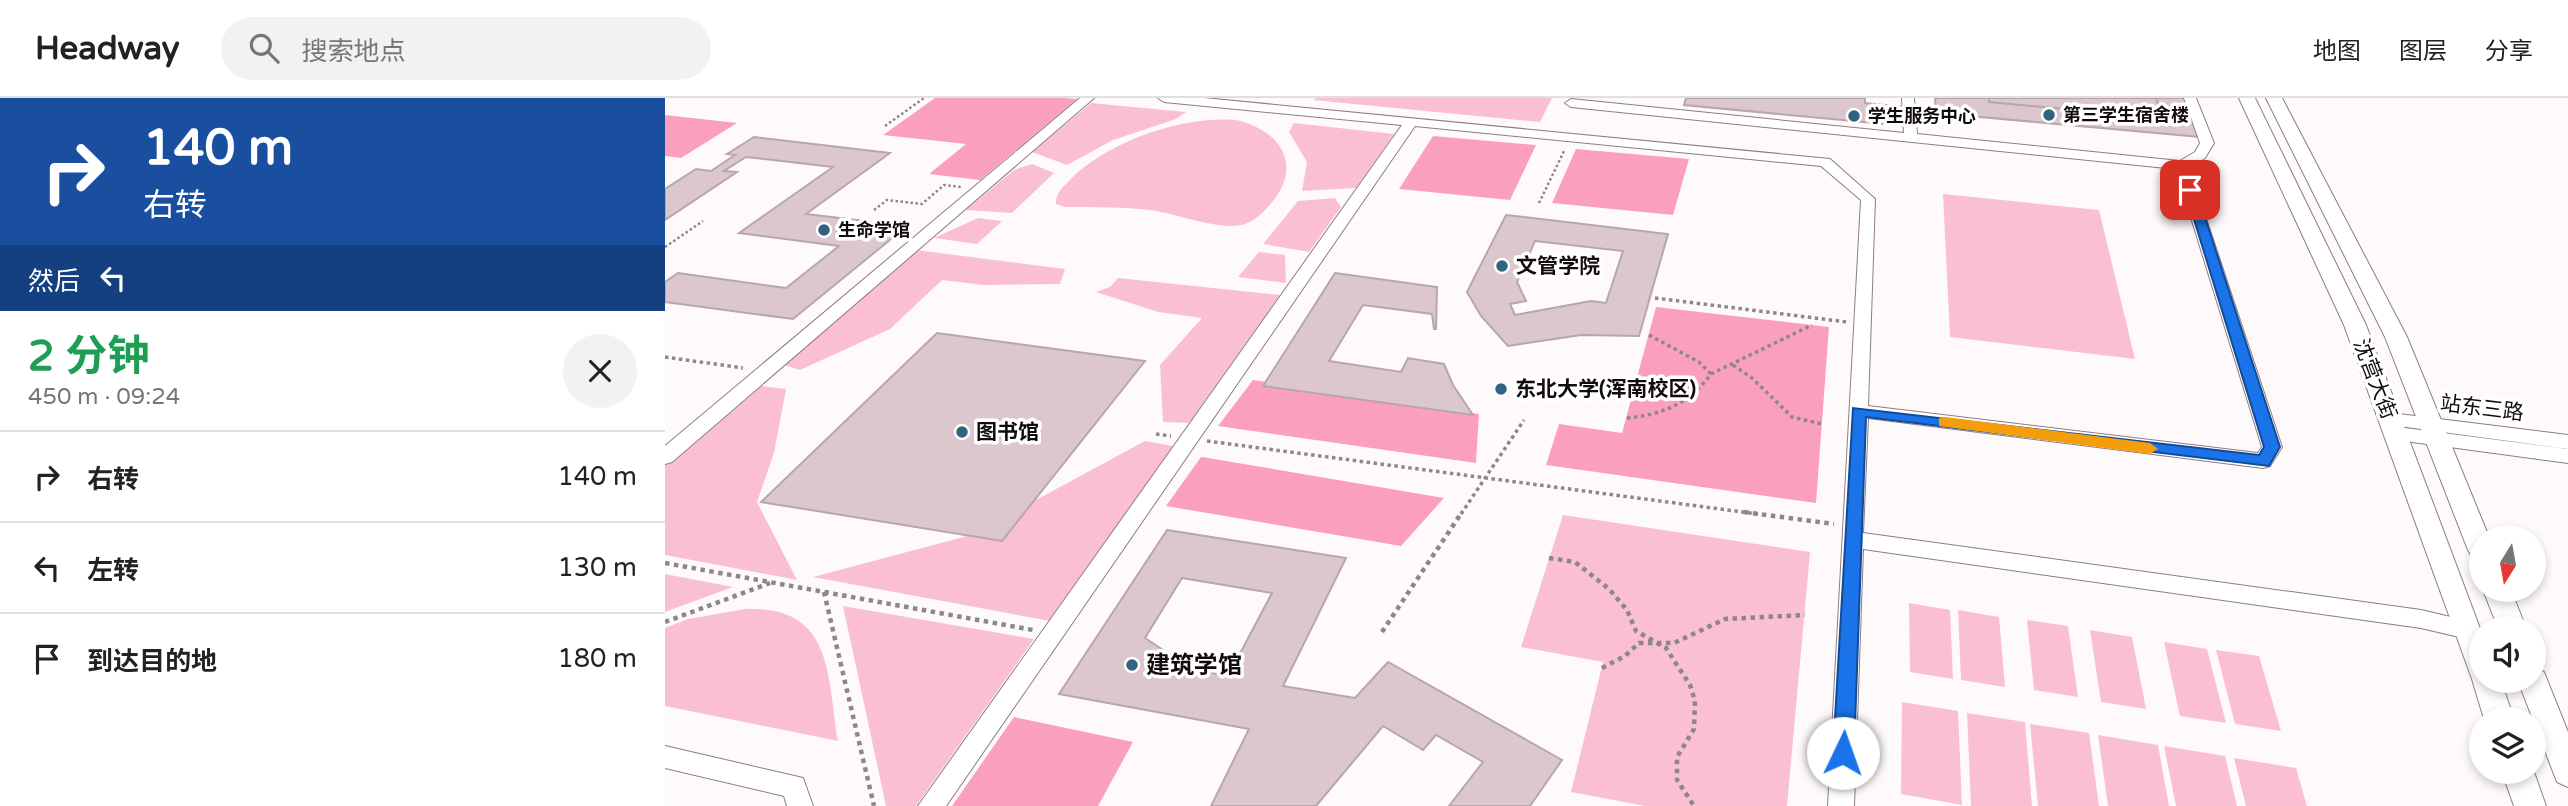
<!DOCTYPE html>
<html lang="zh">
<meta charset="utf-8">
<style>
:root{--surface:#fff;--page:#f2f2f2;--text:#222;--muted:#767676;--line:#e0e0e0}
body{margin:0;font-family:"Varela Round","Noto Sans SC",sans-serif;background:var(--page);color:var(--text);height:100vh;display:flex;flex-direction:column;font-size:26px;white-space:nowrap}
*{box-sizing:border-box;margin:0}
p{font-size:23px;color:var(--muted)}
.icon{flex:none;width:38px;height:38px;fill:none;stroke:currentColor;stroke-width:2;stroke-linecap:round;stroke-linejoin:round}
.map{position:relative;flex:1;overflow:hidden}
.drawer{display:flex;flex-direction:column;background:var(--surface);width:665px}
.drawer>*{flex:none}
.guide{background:#1a4fa0;color:#fff;overflow:hidden}
.needle{width:46px;rotate:191deg}
.fabs{position:absolute;left:1804px;top:427px;display:grid;gap:14px}
.fabs a{display:grid;place-items:center;width:77px;height:77px;border-radius:50%;background:var(--surface);box-shadow:0 4px 10px #0003;font-size:35px}
.pin{position:absolute;display:grid;place-items:center;width:60px;height:60px;color:#fff;margin:-30px;border-radius:14px;box-shadow:0 4px 10px #0006}
.me{position:absolute;width:77px;margin:-38px;rotate:3deg;stroke-linejoin:round;filter:drop-shadow(0 0 5px #0008)}
.turn{display:flex;align-items:center;gap:24px;height:147px;padding:0 28px;font-size:32px}
.turn .icon{width:91px;height:91px;stroke-width:2.5}
.turn b{display:block;font-size:49px;line-height:60px}
.then{display:flex;align-items:center;height:66px;padding:0 28px;background:#0003;gap:14px;font-size:26px}
.round{display:grid;place-items:center;flex:none;width:74px;height:74px;border-radius:37px;background:var(--page)}
.head{display:flex;align-items:center;justify-content:space-between;height:119px;padding:0 28px}
h1{font-size:42px;font-weight:700;line-height:52px;color:#1e9e55}
ul{padding:0;list-style:none}
li{display:flex;align-items:center;gap:21px;height:91px;padding:0 28px;border-top:2px solid var(--line)}
li div{flex:1}
li b{display:block;font-size:26px}
li em{font-style:normal}
header{display:flex;align-items:center;gap:42px;box-sizing:border-box;height:98px;padding:0 35px;background:var(--surface);border-bottom:2px solid var(--line)}
header strong{font-size:33px}
nav{display:flex;gap:38px;margin-inline-start:auto;font-size:24px}
.search{width:490px;height:63px;background:var(--page);display:flex;align-items:center;gap:18px;box-sizing:border-box;padding:0 24px;border-radius:38px;color:var(--muted);font-size:26px}
main{display:flex;flex:1;min-height:0}
.map>svg:first-child{display:block}
.green{fill:#fac0d1}
.forest{fill:#fba0bc}
.building{fill:#dbc7cd;stroke:#b8a6ab;stroke-width:2;fill-rule:evenodd}
.lines{fill:none;stroke-linecap:round;stroke-linejoin:round}
.minor-casing{stroke:#8e7c81;stroke-width:2}
.major-casing{stroke:#8e7c81;stroke-width:2}
.path-far2{stroke:#8c8788;stroke-width:2.5;stroke-dasharray:2.5 2.5;stroke-linecap:butt}
.path-far1{stroke:#8c8788;stroke-width:3.5;stroke-dasharray:3.5 3.5;stroke-linecap:butt}
.path{stroke:#8c8788;stroke-width:4.5;stroke-dasharray:4.5 4.5;stroke-linecap:butt}
.minor{fill:#fff;fill-rule:evenodd}
.major{fill:#fff;fill-rule:evenodd}
.route{fill:#1a73e8;stroke:#114b97;stroke-width:2}
.slow{fill:#f59e0b}
.poi-dot{fill:#306480;stroke:#fff;stroke-width:2.5}
.labels{text-anchor:middle;stroke-width:7;stroke-linejoin:round;paint-order:stroke}
.far-poi-label{font-size:18px;font-weight:bold;fill:#110b0c;stroke:#fff;text-anchor:start}
.poi-label{font-size:21px;font-weight:bold;fill:#110b0c;stroke:#fff;text-anchor:start}
.street-label{font-size:21px;fill:#110b0c;stroke:#fff}
.near-poi-label{font-size:24px;font-weight:bold;fill:#110b0c;stroke:#fff;text-anchor:start}
</style>
<header>
<strong>Headway</strong>
<div class="search"><svg class="icon" aria-label="search" viewBox="0 0 24 24"><circle cx="10" cy="10" r="6"/><path d="M15 15l6 6"/></svg>搜索地点</div>
<nav><a>地图</a><a>图层</a><a>分享</a></nav>
</header>
<main>
<section class="drawer">
<div class="guide">
<div class="turn"><svg class="icon" aria-label="right" viewBox="0 0 24 24"><path d="M7 20v-9h11M14 6l5 5-5 5"/></svg><div><b>140 m</b>右转</div></div>
<div class="then">然后<svg class="icon" aria-label="left" viewBox="0 0 24 24"><path d="M17 20v-9H6M10 6l-5 5 5 5"/></svg></div>
</div>
<div class="head"><div><h1>2 分钟</h1><p>450 m · 09:24</p></div><a class="round"><svg class="icon" aria-label="close" viewBox="0 0 24 24"><path d="M6 6l12 12M18 6L6 18"/></svg></a></div>
<ul>
<li><svg class="icon" aria-label="right" viewBox="0 0 24 24"><path d="M7 20v-9h11M14 6l5 5-5 5"/></svg><div><b>右转</b></div><em>140 m</em></li>
<li><svg class="icon" aria-label="left" viewBox="0 0 24 24"><path d="M17 20v-9H6M10 6l-5 5 5 5"/></svg><div><b>左转</b></div><em>130 m</em></li>
<li><svg class="icon" aria-label="arrive" viewBox="0 0 24 24"><path d="M6 21V4h12l-3 4 3 4H6"/></svg><div><b>到达目的地</b></div><em>180 m</em></li>
</ul>
</section>
<div class="map">
<svg width="1903" height="708" viewBox="0 0 1903 708">
<rect width="100%" height="100%" fill="#fefafb"/>
<path class="green" d="M651,0H887L875,24L648,2Z
M426,5L521,14L511,21L448,42L402,67L367,54Z
M571,22C612,31 639,64 608,103C601,112 591,122 580,126C556,134 511,115 485,112C457,109 428,109 400,109L391,106C390,96 397,90 404,83C442,43 517,18 571,22Z
M629,25L729,36L691,90L637,93L642,64L624,34Z
M367,66L389,75L347,115L301,112L349,72Z
M1278,96L1434,112L1470,261L1285,239Z
M670,100L676,109L644,154L598,146L633,103Z
M313,120L337,123L312,146L269,140Z
M251,152L400,171L395,186L319,187L277,182L225,231L135,272L116,266Z
M594,154L620,157L621,185L573,179Z
M453,180L615,197L524,325L498,324L495,267L537,220L493,214L431,194L445,189Z
M96,288L121,291L109,355L92,404L132,482L0,457V367Z
M480,343L508,348L385,523L148,479L306,437Z
M898,417L1145,454L1122,708H980L906,694L938,564L856,549Z
M0,476L68,489L0,514Z
M1244,505L1285,512L1288,581L1245,574Z
M178,508L369,541L251,708H221Z
M80,511C169,507 162,578 173,643L0,608V530L23,521Z
M1293,512L1334,519L1340,589L1296,582Z
M1362,522L1403,528L1413,599L1369,592Z
M1425,532L1467,539L1481,611L1436,604Z
M1499,544L1542,551L1561,625L1515,618Z
M1551,552L1594,558L1616,633L1570,626Z
M1237,604L1293,613L1297,707L1236,696Z
M1302,615L1360,624L1367,708H1306Z
M1365,626L1424,635L1434,708H1373Z
M1433,637L1493,647L1504,708H1443Z
M1499,648L1560,658L1572,708H1511Z
M1569,660L1631,670L1642,708H1581Z"/>
<path class="forest" d="M270,0H398L412,1L315,82L264,76L301,46L218,37Z
M0,17L72,25L16,60L0,58Z
M768,38L871,47L845,102L734,91Z
M911,51L1024,61L1008,117L887,105Z
M991,209L1164,229L1151,405L881,367L894,326L957,335Z
M588,282L814,316L811,365L553,328Z
M536,359H537L779,400L736,448L501,408Z
M349,619L468,644L433,708H287Z"/>
<path class="building" d="M1021,0H1200V5L1240,9V28L1019,7Z
M1270,0H1324V4L1498,20L1491,0H1521L1536,39L1271,15Z
M1324,0H1491L1498,20L1324,4Z
M89,39L225,55L141,116L242,128L128,221L0,204V184L13,175L121,190L174,148L74,135L168,69L81,59L59,73L72,74L0,122V91L31,71L46,73L70,57L62,56Z
M841,117L1003,136L974,238L916,237L843,248L816,218L802,194ZM870,143L958,153L941,205L926,203L850,217L845,206L861,203L852,184Z
M670,175L772,189L771,231H769L767,216L698,207L664,263L736,274L743,260L779,266L788,287L808,317L598,288Z
M272,235L480,263L337,443L96,404Z
M502,432L681,460L618,588L690,600L723,564L897,662L865,708H784L818,664L771,637L758,652L718,628L651,708H546L584,631L394,596ZM517,480L607,495L563,578L527,571L480,540Z"/>
<g class="lines">
<defs>
<path id="minor" d="M415,0H429L7,364L0,366V348Z
M493,0H539L1165,61L1210,101L1203,308L1593,355L1597,349L1511,71L906,9L900,5L906,1L1239,35L1237,0H1249L1252,36L1515,63L1530,54L1535,45L1519,0H1531L1549,45L1540,60L1524,69L1617,349L1605,368L1598,370L1203,320L1198,435L1756,512L1811,525L1814,532L1811,539L1803,541L1756,530L1198,451L1189,708H1163L1196,102L1156,68L750,28L281,708H253L737,27L499,4Z
M1726,315L1903,337V351L1719,326L1717,321Z
M1732,329L1903,351V365L1725,341L1723,336L1725,331Z
M0,648L138,680L148,708H122L119,698L0,670Z"/>
<path id="major" d="M1574,0H1590L1701,227L1816,533V583H1836L1849,621H1819L1807,581L1679,227Z
M1601,0H1617L1742,239L1824,439H1816V462L1807,459L1803,452L1720,239Z
M1818,492H1846L1861,530H1833Z
M1869,570L1879,574L1903,634V689L1892,684L1853,583H1869Z
M1837,674H1869L1881,708H1849Z"/>
</defs>
<use href="#minor" class="minor-casing"/>
<use href="#major" class="major-casing"/>
<path class="path-far2" d="M220,28L259,0
M874,105L900,51
M209,112L222,102L257,106L279,87L296,89
M0,149L38,123"/>
<path class="path-far1" d="M990,200L1182,224
M984,237L1034,264L1046,276
M0,259L78,270
M1068,267L1087,280L1127,319L1157,326
M962,320C997,317 1025,305 1046,276L1147,227
M491,336L506,338
M542,343L1093,416
M796,416L859,322"/>
<path class="path" d="M1079,414L1169,426
M884,460L910,464L944,491L962,512L971,533L1001,550L1025,587L1030,603L1029,631L1012,659V682L1029,708
M0,465L368,532
M159,494L209,708
M0,524L105,485
M717,534L797,414
M937,570L960,558L974,545H1009L1060,521L1140,517"/>
<use href="#minor" class="minor"/>
<use href="#major" class="major"/>
</g>
<path class="route" d="M1525,89L1531,92L1615,349L1604,368L1201,319L1189,655L1186,661L1178,664L1171,661L1168,655L1188,310L1594,357L1599,349L1520,92Z"/>
<path class="slow" d="M1280,319L1485,345L1493,351L1485,356L1274,328V320Z"/>
<g class="poi-dot">
<circle cx="1384" cy="17" r="7"/>
<circle cx="1189" cy="18" r="7"/>
<circle cx="159" cy="132" r="7"/>
<circle cx="837" cy="168" r="7"/>
<circle cx="836" cy="291" r="7"/>
<circle cx="297" cy="334" r="7"/>
<circle cx="467" cy="567" r="7"/>
</g>
<g class="labels">
<g class="far-poi-label">
<text x="1398" y="23">第三学生宿舍楼</text>
<text x="1203" y="24">学生服务中心</text>
<text x="173" y="138">生命学馆</text>
</g>
<g class="poi-label">
<text x="851" y="175">文管学院</text>
<text x="850" y="298">东北大学(浑南校区)</text>
<text x="311" y="341">图书馆</text>
</g>
<g class="street-label">
<text transform="translate(1710 281) rotate(69)" y="7">沈营大街</text>
<text transform="translate(1817 310) rotate(7)" y="7">站东三路</text>
</g>
<g class="near-poi-label">
<text x="481" y="575">建筑学馆</text>
</g>
</g>
</svg>
<div class="fabs">
<a><svg class="needle" viewBox="-14 -14 28 28"><path d="M0-13l5 13h-10z" fill="#e53935"/><path d="M0 13l5-13h-10z" fill="#767676"/></svg></a>
<a><svg class="icon" aria-label="sound" viewBox="0 0 24 24"><path d="M4 9h4l5-4v14l-5-4H4zM17 9q2 3 0 6"/></svg></a>
<a><svg class="icon" aria-label="layers" viewBox="0 0 24 24"><path d="M12 4l9 5-9 5-9-5zM3 14l9 5 9-5"/></svg></a>
</div>
<div class="pin" style="left:1525px;top:92px;background:#d93025"><svg class="icon" aria-label="arrive" viewBox="0 0 24 24"><path d="M6 21V4h12l-3 4 3 4H6"/></svg></div>
<svg class="me" style="left:1178px;top:655px" viewBox="-20 -20 40 40"><circle r="19" fill="#fff"/><path d="M0-13L10 11 0 6-10 11z" fill="#1a73e8"/></svg>
</div>
</main>
